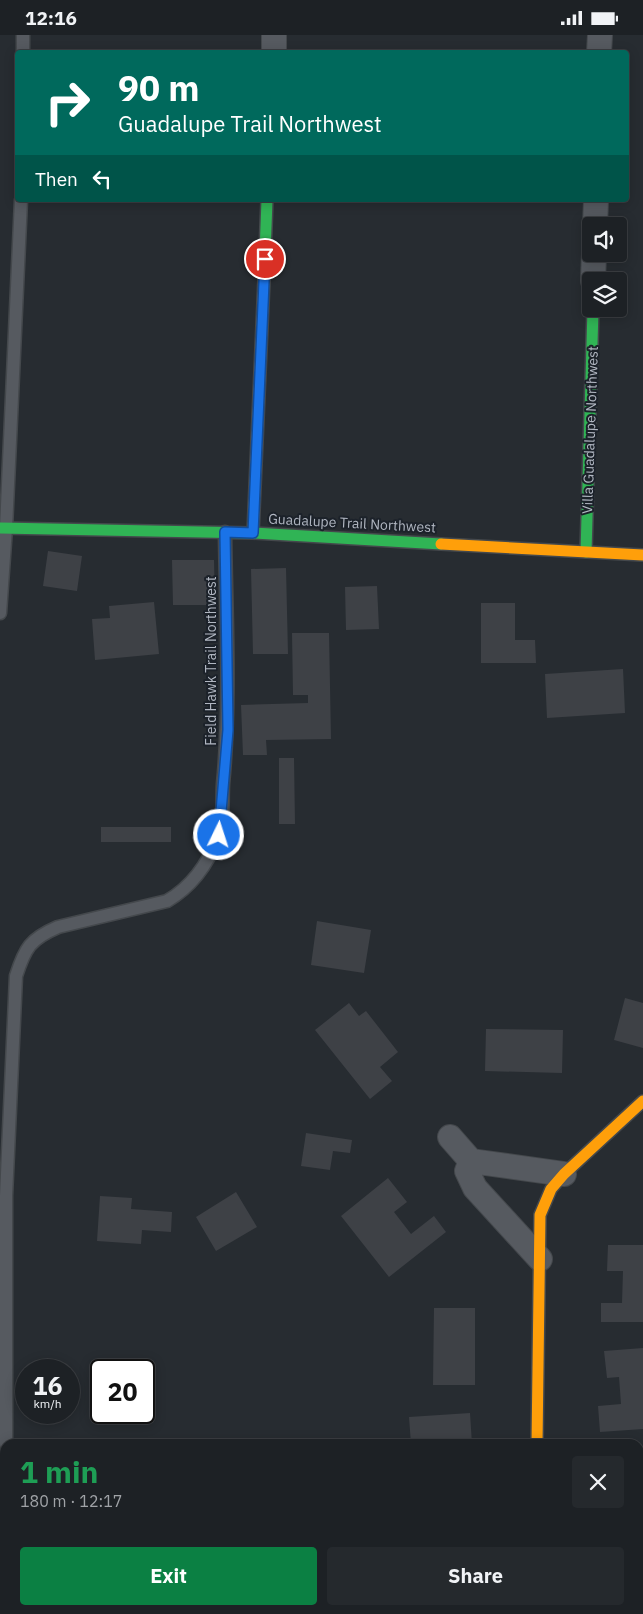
<!DOCTYPE html>
<meta charset="utf-8">
<style>
:root{--surface:#1d2125;--page:#25292d;--text:#f1f3f6;--muted:#a0a3a7;--line:#3b3e42;--accent:#0b8043}
body{margin:0;font-family:"IBM Plex Sans",sans-serif;background:var(--page);color:var(--text);height:100vh;display:flex;flex-direction:column;font-size:19px;white-space:nowrap}
*{box-sizing:border-box;margin:0}
p{font-size:16px;color:var(--muted)}
.icon{flex:none;width:28px;height:28px;fill:none;stroke:currentColor;stroke-width:2;stroke-linecap:round;stroke-linejoin:round}
.map{position:relative;flex:1;overflow:hidden}
.side{position:absolute;left:0px;top:1404px;width:644px;height:176px;display:flex;flex-direction:column;background:var(--surface);border-radius:15px 15px 0 0;box-shadow:0 2px 12px #0003,0 0 0 1px var(--line)}
.side>*{flex:none}
.hud{position:absolute;left:15px;top:15px;width:614px;height:152px;border-radius:5px;box-shadow:0 2px 12px #0003,0 0 0 1px var(--line);background:#00695c;color:#fff;overflow:hidden}
.fabs{position:absolute;left:582px;top:182px;display:grid;gap:10px}
.fabs a{display:grid;place-items:center;width:45px;height:45px;border-radius:5px;background:var(--surface);box-shadow:0 2px 12px #0003,0 0 0 1px var(--line);font-size:25px}
.speed{position:absolute;left:15px;top:1324px;display:flex;gap:10px;font-size:25px;font-weight:700;text-align:center}
.speed>*{display:grid;place-content:center;width:65px;height:65px;border-radius:50%;background:var(--surface);box-shadow:0 2px 12px #0003,0 0 0 1px var(--line);line-height:1}
.speed small{font-size:12px;font-weight:400}
.speed .limit{border:2px solid #111;border-radius:8px;background:#fff;color:#111}
.pin{position:absolute;display:grid;place-items:center;width:42px;height:42px;color:#fff;margin:-21px;border:2px solid #fff;border-radius:50%;box-shadow:0 1px 5px #0007}
.me{position:absolute;width:55px;margin:-28px;rotate:4deg;stroke-linejoin:round;filter:drop-shadow(0 0 4px #0008)}
.turn{display:flex;align-items:center;gap:18px;height:105px;padding:0 20px;font-size:22px}
.turn .icon{width:65px;height:65px;stroke-width:2.5}
.turn b{display:block;font-size:35px;line-height:42px}
.then{display:flex;align-items:center;height:48px;padding:0 20px;background:#0003;gap:10px;font-size:19px}
.round{display:grid;place-items:center;flex:none;width:52px;height:52px;border-radius:5px;background:var(--page)}
.summary{display:flex;align-items:center;justify-content:space-between;height:85px;padding:0 20px}
h1{font-size:30px;font-weight:700;line-height:38px;color:#1e9e55}
.action{display:flex;gap:10px;margin-top:auto;padding:10px 20px}
.action a{flex:1;height:58px;border-radius:5px;background:var(--accent);color:#fff;font-size:20px;font-weight:700;line-height:58px;text-align:center}
.action a+a{background:var(--page);color:var(--text)}
.status{display:flex;justify-content:space-between;align-items:center;height:35px;padding:0 25px;background:var(--surface);direction:ltr}
.status svg{height:14px;fill:currentColor}
.map>svg:first-child{display:block}
.building{fill:#3e4146}
.lines{fill:none;stroke-linecap:round;stroke-linejoin:round}
.lane-casing{stroke:#44484c;stroke-width:15}
.street-casing{stroke:#44484c;stroke-width:26}
.fast-casing{stroke:#44484c;stroke-width:14}
.slow-casing{stroke:#44484c;stroke-width:14}
.lane{stroke:#565a60;stroke-width:12}
.street{stroke:#565a60;stroke-width:24}
.fast{stroke:#30b455;stroke-width:11}
.slow{stroke:#ff9f0a;stroke-width:11}
.route-casing{stroke:#114b97;stroke-width:12}
.route{stroke:#1a73e8;stroke-width:9}
.labels{text-anchor:middle;stroke-width:4;stroke-linejoin:round;paint-order:stroke}
.street-label{font-size:14px;fill:#b1b7c2;stroke:#1c222a}
</style>
<div class="status"><b>12:16</b><svg viewBox="0 0 49 12"><path d="M0 12V9h3v3zM5 12V6h3v6zM10 12V3h3v9zM15 12V0h3v12zM26 1h20v11H26zM47 4h2v5h-2z"/></svg></div>
<div class="map">
<svg width="643" height="1579" viewBox="0 0 643 1579">
<rect width="100%" height="100%" fill="#272c31"/>
<path class="building" d="M48,516L82,521L77,556L43,551Z
M172,525H214L215,570H173Z
M286,533L288,619H253L251,534Z
M377,551L379,594L346,595L345,552Z
M154,567L159,619L95,625L92,584L110,583L109,571Z
M481,568H515V605H535L536,628H481Z
M292,598H329L331,704L266,705L267,720H243L241,670L308,668V660H293Z
M623,634L625,678L547,683L545,639Z
M279,723H294L295,789H279Z
M101,792H171V807H101Z
M317,886L371,895L364,938L311,930Z
M625,963L643,968V1013L614,1005Z
M349,968L359,981L366,976L398,1017L380,1032L392,1046L370,1064L315,995Z
M486,994L563,995L562,1038L485,1036Z
M306,1098L352,1105L350,1118L333,1116L330,1135L301,1131Z
M388,1143L407,1167L394,1177L411,1199L434,1181L446,1197L389,1242L341,1181Z
M236,1157L257,1192L216,1216L196,1182Z
M100,1161L132,1163L131,1174L172,1177L171,1197L142,1195L141,1209L97,1206Z
M608,1210H643V1287H601V1268H622L623,1236H607Z
M434,1273H475V1350H433Z
M643,1313V1394L600,1397L598,1371L621,1369L619,1342L607,1343L604,1316Z
M470,1378L472,1409H411L409,1382Z
M639,1422H642L643,1460V1498H639Z
M639,1531H643V1579H602V1575H639Z"/>
<g class="lines">
<defs>
<path id="lane" d="M23,0V18
M0,578L6,493L21,165
M6,1409V1161L16,941C25,913 30,904 58,892L167,866C191,852 208,829 218,802C224,787 222,765 223,749C231,665 226,581 225,497
M6,1579V1575"/>
<path id="street" d="M274,18V0
M599,18L600,0
M595,191L596,165
M593,246L594,219
M450,1102L471,1126L564,1139
M471,1126L467,1136L475,1153L540,1224
M534,1579V1575"/>
<path id="fast" d="M264,245L267,165
M0,493L253,498L441,509
M586,517L593,274"/>
<path id="slow" d="M253,498L264,245
M441,509L643,520
M537,1409L540,1180L551,1154L564,1139L643,1066"/>
</defs>
<use href="#lane" class="lane-casing"/>
<use href="#street" class="street-casing"/>
<use href="#fast" class="fast-casing"/>
<use href="#slow" class="slow-casing"/>
<use href="#lane" class="lane"/>
<use href="#street" class="street"/>
<use href="#fast" class="fast"/>
<use href="#slow" class="slow"/>
</g>
<g class="lines">
<defs>
<path id="route" d="M219,800L228,695L225,497L253,498L265,224"/>
</defs>
<use href="#route" class="route-casing"/>
<use href="#route" class="route"/>
</g>
<g class="labels">
<g class="street-label">
<text transform="translate(590 395) rotate(-88)" y="5">Villa Guadalupe Northwest</text>
<text transform="translate(352 488) rotate(3)" y="5">Guadalupe Trail Northwest</text>
<text transform="translate(211 626) rotate(-90)" y="5">Field Hawk Trail Northwest</text>
</g>
</g>
</svg>
<div class="fabs">
<a><svg class="icon" aria-label="sound" viewBox="0 0 24 24"><path d="M4 9h4l5-4v14l-5-4H4zM17 9q2 3 0 6"/></svg></a>
<a><svg class="icon" aria-label="layers" viewBox="0 0 24 24"><path d="M12 4l9 5-9 5-9-5zM3 14l9 5 9-5"/></svg></a>
</div>
<div class="speed"><div>16<small>km/h</small></div><div class="limit">20</div></div>
<div class="pin" style="left:265px;top:224px;background:#d93025"><svg class="icon" aria-label="arrive" viewBox="0 0 24 24"><path d="M6 21V4h12l-3 4 3 4H6"/></svg></div>
<svg class="me" style="left:219px;top:800px" viewBox="-20 -20 40 40"><circle r="17" fill="#1a73e8" stroke="#fff" stroke-width="3"/><path d="M0-11L8 9 0 5-8 9z" fill="#fff"/></svg>
<div class="hud">
<div class="turn"><svg class="icon" aria-label="right" viewBox="0 0 24 24"><path d="M7 20v-9h11M14 6l5 5-5 5"/></svg><div><b>90 m</b>Guadalupe Trail Northwest</div></div>
<div class="then">Then<svg class="icon" aria-label="left" viewBox="0 0 24 24"><path d="M17 20v-9H6M10 6l-5 5 5 5"/></svg></div>
</div>
<section class="side">
<div class="summary"><div><h1>1 min</h1><p>180 m · 12:17</p></div><a class="round"><svg class="icon" aria-label="close" viewBox="0 0 24 24"><path d="M6 6l12 12M18 6L6 18"/></svg></a></div>
<div class="action"><a>Exit</a><a>Share</a></div>
</section>
</div>
